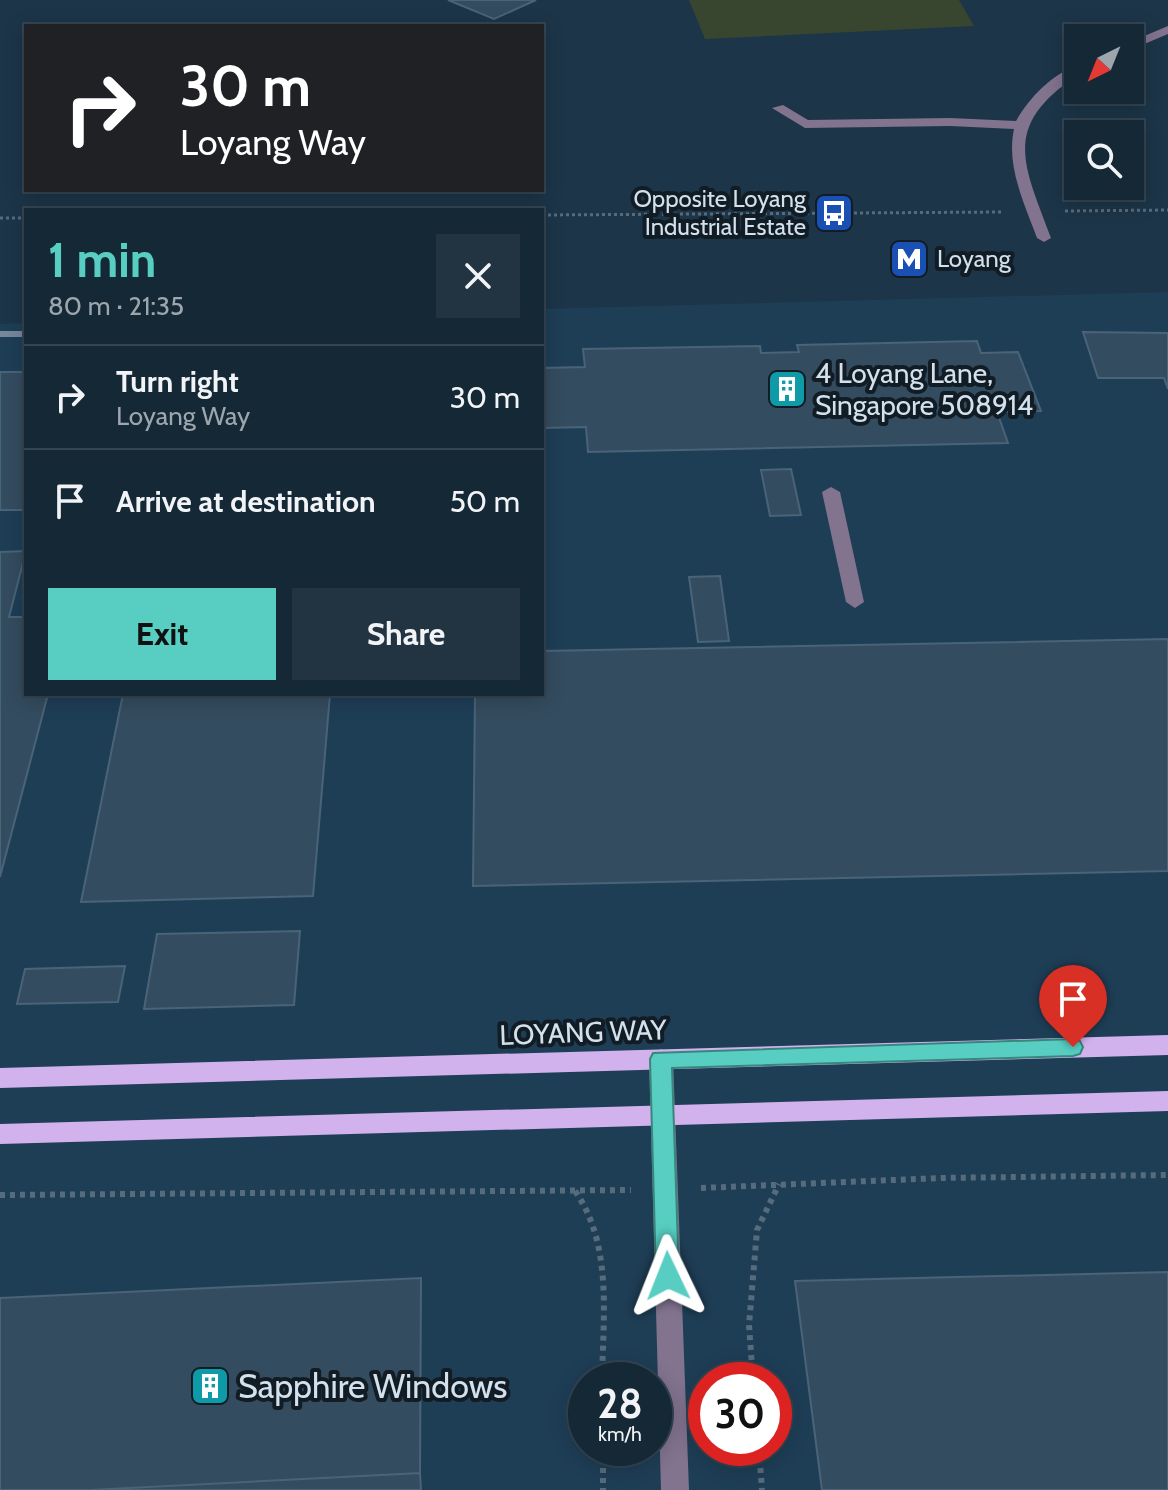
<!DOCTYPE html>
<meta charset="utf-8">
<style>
:root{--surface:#152836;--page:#223442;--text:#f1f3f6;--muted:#9da6ad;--line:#344451;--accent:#57cec1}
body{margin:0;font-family:Cabin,sans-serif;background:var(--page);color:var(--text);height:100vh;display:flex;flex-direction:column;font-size:30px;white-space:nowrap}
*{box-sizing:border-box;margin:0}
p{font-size:26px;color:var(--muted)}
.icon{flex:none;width:44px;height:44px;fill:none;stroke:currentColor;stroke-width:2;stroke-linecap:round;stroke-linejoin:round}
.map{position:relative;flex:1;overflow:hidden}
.sheet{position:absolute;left:24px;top:208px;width:520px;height:488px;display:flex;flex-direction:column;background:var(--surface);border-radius:0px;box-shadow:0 4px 20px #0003,0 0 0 2px var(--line)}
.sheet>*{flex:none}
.hud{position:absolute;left:24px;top:24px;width:520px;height:168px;border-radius:0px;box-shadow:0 4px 20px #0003,0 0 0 2px var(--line);background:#202124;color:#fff;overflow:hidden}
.needle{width:52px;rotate:223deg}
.tools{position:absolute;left:1064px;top:24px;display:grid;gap:16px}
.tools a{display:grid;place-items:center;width:80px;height:80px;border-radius:0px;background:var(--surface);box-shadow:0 4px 20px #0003,0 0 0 2px var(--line);font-size:40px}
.speed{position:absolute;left:568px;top:1362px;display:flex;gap:16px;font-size:40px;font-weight:700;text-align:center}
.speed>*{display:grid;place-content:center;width:104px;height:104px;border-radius:50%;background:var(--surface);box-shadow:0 4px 20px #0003,0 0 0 2px var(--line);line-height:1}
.speed small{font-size:20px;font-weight:400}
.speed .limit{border:12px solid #d22;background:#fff;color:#111}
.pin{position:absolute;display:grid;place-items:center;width:68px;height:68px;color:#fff;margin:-82px -34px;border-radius:50% 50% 50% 0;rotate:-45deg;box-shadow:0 0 8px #0007}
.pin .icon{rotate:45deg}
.me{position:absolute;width:88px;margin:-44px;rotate:358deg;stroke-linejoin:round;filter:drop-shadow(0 0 6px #0008)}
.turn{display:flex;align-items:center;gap:28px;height:168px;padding:0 24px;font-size:36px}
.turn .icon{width:104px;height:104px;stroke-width:2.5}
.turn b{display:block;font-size:56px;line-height:68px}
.round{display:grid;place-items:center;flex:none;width:84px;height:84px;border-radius:0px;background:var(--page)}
.summary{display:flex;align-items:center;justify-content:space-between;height:136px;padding:0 24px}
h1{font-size:48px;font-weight:800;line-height:60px;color:var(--accent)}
.button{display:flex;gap:16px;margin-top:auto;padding:16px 24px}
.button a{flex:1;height:92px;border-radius:0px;background:var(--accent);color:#111;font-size:32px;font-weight:800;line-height:92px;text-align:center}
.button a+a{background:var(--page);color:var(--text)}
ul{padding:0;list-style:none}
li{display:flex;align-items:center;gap:24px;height:104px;padding:0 24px;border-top:2px solid var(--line)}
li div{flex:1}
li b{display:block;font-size:30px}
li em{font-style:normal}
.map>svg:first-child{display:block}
.built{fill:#1e3e56;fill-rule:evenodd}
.green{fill:#384630}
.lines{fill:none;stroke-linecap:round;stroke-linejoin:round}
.stream{fill:#76889c;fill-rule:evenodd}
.building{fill:#344c5f;stroke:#496378;stroke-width:2}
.path-far1{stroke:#566b7c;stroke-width:3;stroke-dasharray:3 3;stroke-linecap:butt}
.path{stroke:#566b7c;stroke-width:6;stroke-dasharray:5 5;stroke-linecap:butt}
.minor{fill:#82738f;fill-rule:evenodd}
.major{fill:#d2b2ed;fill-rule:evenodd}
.route{fill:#57cec1;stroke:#39867d;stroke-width:2}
.labels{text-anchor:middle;stroke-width:8;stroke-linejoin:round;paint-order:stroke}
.far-poi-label{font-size:24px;fill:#d2e1ed;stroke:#111c24;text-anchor:end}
.poi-label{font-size:28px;fill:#d2e1ed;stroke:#111c24;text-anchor:start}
.street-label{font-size:28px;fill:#d2e1ed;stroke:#111c24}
.near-poi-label{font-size:34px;fill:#d2e1ed;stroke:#111c24;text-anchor:start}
</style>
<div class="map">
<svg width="1168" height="1490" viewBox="0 0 1168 1490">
<rect width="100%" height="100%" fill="#1c3548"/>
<path class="built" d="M1168,292V1490H0V324L26,323V694H542V309ZM586,1380H654V1448H586ZM706,1380H774V1448H706Z"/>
<path class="green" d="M689,0H959L974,26L705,39Z"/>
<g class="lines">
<path class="stream" d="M0,331H26V337H0Z"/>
</g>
<path class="building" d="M448,0H536L494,19Z
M1083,332L1168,333V389L1164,378H1098Z
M977,341L981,353L1018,352L1041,411L997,412L1008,443L588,452L586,427L542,428V368L585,367L583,349L760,346L761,353L799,352L797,345Z
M0,372H26V510H0Z
M791,469L801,515L770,516L761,470Z
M26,551L9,617H26V694H48L0,877V552Z
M720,576L729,641L698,642L689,577Z
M1168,639V871L473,886L475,694H542V651Z
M123,694H330L313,896L81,902Z
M300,931L294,1005L144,1009L157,934Z
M125,966L118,1002L17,1004L25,969Z
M1168,1272V1490H822L795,1281Z
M421,1278L420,1473L90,1490H0V1298Z
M420,1473L421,1490H90Z"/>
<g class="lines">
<path class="path-far1" d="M1065,211L1168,210
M542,215L1003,212
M0,218H26"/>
<path class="path" d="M701,1188L941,1178L1168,1175
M575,1191C613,1245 603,1317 602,1380
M0,1195L631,1190
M753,1380L749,1325L757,1230L779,1184
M603,1448V1490
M759,1448L762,1490"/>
<path class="minor" d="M1168,26V34L1130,50V42Z
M1078,65V75C1001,126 1023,163 1051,238L1044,242L1037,238C1024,203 1006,166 1014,129L950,126L805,128L772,108L783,105L808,120L950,118L1016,121C1030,97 1051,75 1078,65Z
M831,487L840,492L864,602L855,608L846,602L822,492Z
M661,1049L669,1052L673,1059L689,1490H661L649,1059L653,1052Z"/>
<path class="major" d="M1168,1035V1055L0,1088V1068Z
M1168,1091V1111L0,1144V1124Z"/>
</g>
<path class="route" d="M1073,1039L1080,1041L1083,1047L1080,1054L1073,1056L672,1068L679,1276L676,1284L668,1287L659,1284L656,1276L650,1059L653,1053Z"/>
<defs>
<symbol id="bus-square" viewBox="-11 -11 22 22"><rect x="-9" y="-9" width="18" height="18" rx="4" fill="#1a4fb4" stroke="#111c24"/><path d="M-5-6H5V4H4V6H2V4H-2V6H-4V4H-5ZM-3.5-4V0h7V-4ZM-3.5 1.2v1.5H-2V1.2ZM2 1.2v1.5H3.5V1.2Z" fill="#fff"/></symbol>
<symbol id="metro-square" viewBox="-11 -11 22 22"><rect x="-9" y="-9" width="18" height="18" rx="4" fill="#1a4fb4" stroke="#111c24"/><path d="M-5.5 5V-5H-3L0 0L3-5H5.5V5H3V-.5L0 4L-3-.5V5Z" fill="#fff"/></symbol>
<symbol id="building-square" viewBox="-11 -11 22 22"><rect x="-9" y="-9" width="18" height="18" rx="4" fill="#0f9aa8" stroke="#111c24"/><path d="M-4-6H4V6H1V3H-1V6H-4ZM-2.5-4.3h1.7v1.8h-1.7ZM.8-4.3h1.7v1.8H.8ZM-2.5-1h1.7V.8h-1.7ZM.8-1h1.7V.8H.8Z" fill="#fff"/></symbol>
</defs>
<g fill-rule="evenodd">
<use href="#bus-square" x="812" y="191" width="44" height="44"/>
<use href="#metro-square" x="887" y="237" width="44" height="44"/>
<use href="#building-square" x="765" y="367" width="44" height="44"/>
<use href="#building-square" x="188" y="1364" width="44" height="44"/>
</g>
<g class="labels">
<g class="far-poi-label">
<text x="806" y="207">Opposite Loyang<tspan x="806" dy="28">Industrial Estate</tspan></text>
<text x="937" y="267" text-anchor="start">Loyang</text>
</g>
<g class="poi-label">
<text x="815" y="383">4 Loyang Lane,<tspan x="815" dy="32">Singapore 508914</tspan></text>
</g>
<g class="street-label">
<text transform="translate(583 1032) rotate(-2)" y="10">LOYANG WAY</text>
</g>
<g class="near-poi-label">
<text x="238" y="1398">Sapphire Windows</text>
</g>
</g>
</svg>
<div class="tools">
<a><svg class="needle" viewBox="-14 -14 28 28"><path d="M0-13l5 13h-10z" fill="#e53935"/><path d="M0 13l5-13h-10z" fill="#9da6ad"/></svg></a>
<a><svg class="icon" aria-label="search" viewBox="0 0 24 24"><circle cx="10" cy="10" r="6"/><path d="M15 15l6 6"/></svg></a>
</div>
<div class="speed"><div>28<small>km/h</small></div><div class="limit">30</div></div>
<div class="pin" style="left:1073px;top:1047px;background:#d93025"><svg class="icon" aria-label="arrive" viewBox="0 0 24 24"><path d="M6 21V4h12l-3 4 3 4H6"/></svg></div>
<svg class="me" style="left:668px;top:1276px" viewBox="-20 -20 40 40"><path d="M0-17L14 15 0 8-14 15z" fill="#57cec1" stroke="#fff" stroke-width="4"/></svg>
<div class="hud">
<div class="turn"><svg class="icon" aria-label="right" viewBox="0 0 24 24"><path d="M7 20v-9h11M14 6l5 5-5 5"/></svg><div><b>30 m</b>Loyang Way</div></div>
</div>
<section class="sheet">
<div class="summary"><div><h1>1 min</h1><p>80 m · 21:35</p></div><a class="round"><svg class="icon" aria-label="close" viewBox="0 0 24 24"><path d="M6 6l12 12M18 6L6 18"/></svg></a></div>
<ul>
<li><svg class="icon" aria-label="right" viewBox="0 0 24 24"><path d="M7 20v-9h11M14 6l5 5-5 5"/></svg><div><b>Turn right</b><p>Loyang Way</p></div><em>30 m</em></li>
<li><svg class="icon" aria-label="arrive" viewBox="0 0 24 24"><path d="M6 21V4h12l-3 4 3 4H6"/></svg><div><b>Arrive at destination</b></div><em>50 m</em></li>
</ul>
<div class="button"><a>Exit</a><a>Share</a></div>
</section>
</div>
